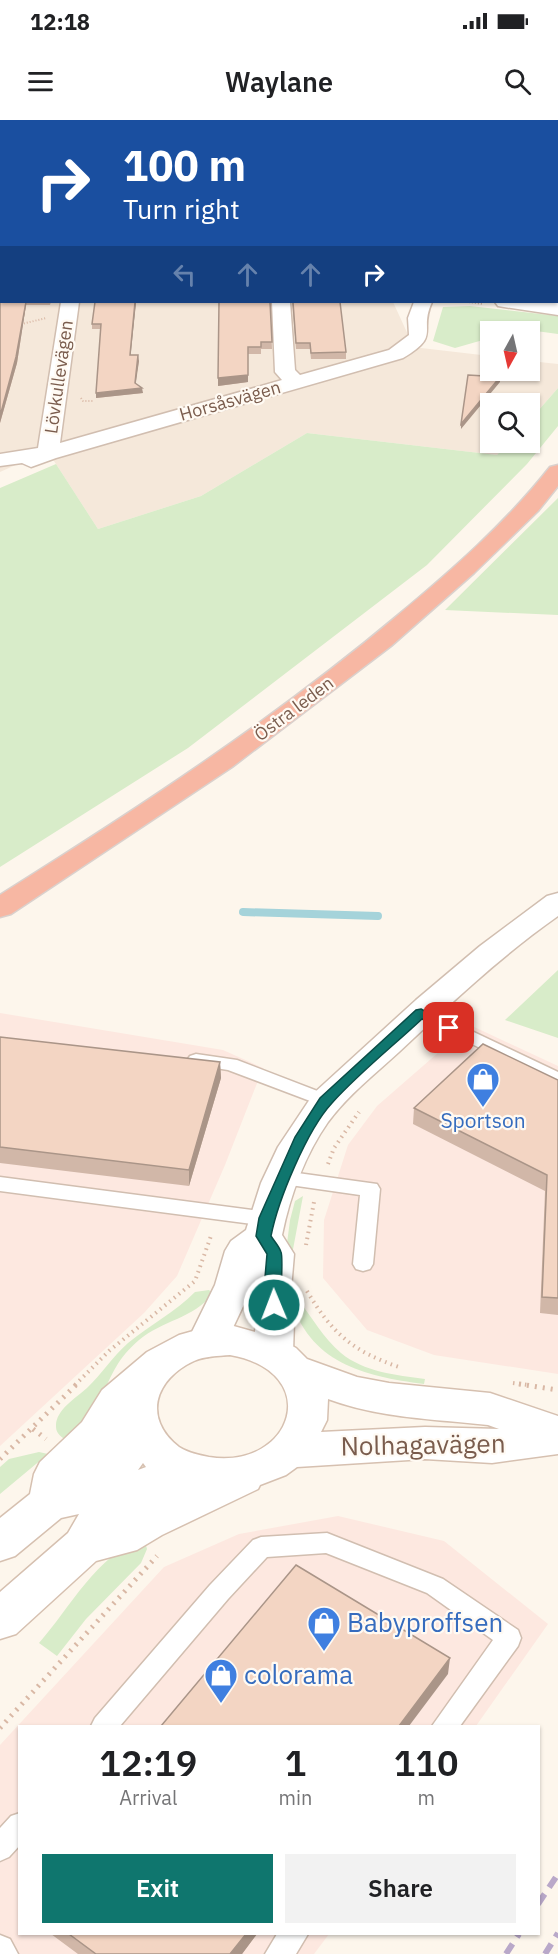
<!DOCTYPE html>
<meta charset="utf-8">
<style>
:root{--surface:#fff;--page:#f2f2f2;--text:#202124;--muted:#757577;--accent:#0f766e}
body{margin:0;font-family:"IBM Plex Sans",sans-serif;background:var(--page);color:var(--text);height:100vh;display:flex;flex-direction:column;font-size:22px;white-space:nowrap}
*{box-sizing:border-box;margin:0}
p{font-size:20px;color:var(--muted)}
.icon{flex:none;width:33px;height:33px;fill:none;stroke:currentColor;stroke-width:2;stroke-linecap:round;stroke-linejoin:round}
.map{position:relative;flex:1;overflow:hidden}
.side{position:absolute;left:18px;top:1605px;width:522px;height:210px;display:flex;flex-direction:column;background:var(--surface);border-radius:0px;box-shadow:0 2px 4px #0004}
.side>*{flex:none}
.hud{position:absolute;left:0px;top:0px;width:558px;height:183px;box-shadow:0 2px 4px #0004;background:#1a4fa0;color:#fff;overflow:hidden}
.needle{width:39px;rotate:188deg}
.fabs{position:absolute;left:480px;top:201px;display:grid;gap:12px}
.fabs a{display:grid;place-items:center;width:60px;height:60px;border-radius:0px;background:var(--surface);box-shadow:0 2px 4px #0004;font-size:30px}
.pin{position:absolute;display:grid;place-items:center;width:51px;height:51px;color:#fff;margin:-26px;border-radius:12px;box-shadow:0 3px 9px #0006}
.me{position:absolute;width:66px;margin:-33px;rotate:359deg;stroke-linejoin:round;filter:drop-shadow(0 0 4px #0008)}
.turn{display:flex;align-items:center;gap:21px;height:126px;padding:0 24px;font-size:27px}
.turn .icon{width:78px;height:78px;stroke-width:2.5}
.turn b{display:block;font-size:42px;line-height:51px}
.lanes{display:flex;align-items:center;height:57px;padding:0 24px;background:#0003;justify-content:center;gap:30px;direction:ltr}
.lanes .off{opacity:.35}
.eta{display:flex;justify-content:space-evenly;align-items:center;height:102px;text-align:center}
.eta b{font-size:36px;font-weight:600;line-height:42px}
.cta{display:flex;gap:12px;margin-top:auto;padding:12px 24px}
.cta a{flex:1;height:69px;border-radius:0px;background:var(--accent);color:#fff;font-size:24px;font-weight:600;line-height:69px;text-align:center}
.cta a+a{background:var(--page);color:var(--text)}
.status{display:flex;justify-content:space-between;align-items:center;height:42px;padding:0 30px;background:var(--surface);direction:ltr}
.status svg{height:16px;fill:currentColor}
header{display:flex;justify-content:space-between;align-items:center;height:78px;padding:0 24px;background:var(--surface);font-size:27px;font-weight:600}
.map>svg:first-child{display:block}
.residential{fill:#f5e8da}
.commercial{fill:#fde8e0}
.industrial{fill:#efe9e4}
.green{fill:#d8ecc9}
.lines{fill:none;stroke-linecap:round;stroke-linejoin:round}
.stream{stroke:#a5d3da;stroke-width:8}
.lane-casing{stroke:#d1beb0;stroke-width:3}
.street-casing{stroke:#d1beb0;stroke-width:3}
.secondary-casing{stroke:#d6c0b0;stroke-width:3}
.highway-casing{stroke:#dad1cd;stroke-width:3}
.path-far2{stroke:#d9b8a5;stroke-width:2;stroke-dasharray:1 2;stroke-linecap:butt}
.path-far1{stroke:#d9b8a5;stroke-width:4;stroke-dasharray:1.5 4.5;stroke-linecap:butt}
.path{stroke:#d9b8a5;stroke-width:5;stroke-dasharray:2 6;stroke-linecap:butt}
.lane{fill:#fff;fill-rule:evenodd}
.street{fill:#fff;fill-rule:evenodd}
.secondary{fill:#fff;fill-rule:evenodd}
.highway{fill:#f7b7a3;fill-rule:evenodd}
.rail{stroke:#b9a8c9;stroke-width:6;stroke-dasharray:12 8;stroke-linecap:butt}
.wall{fill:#d1b7a8}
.shaded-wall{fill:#aa9588}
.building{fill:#f3d5c3;stroke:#aa9588;stroke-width:1.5}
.route{fill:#0f766e;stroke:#0a4d48;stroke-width:1.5}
.labels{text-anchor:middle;stroke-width:4.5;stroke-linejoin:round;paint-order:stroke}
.far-street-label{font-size:18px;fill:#7a5c4d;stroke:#fffaf3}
.shop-label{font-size:21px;fill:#366cbe;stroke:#fffaf3}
.near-street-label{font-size:26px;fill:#7a5c4d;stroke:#fffaf3}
.near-shop-label{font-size:26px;fill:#366cbe;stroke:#fffaf3;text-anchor:start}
</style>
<div class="status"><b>12:18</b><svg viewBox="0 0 49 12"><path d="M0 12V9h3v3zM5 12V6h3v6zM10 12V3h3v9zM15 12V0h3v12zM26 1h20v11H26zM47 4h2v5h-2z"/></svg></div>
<header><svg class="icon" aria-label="menu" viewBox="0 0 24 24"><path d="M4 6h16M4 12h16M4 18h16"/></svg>Waylane<svg class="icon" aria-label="search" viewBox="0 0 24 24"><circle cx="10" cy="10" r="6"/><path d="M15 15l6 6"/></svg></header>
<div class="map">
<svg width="558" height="1834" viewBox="0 0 558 1834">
<rect width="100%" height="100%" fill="#fdf6ec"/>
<path class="residential" d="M0,75L2,182H393L410,219L404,226L490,236V250H530V241L558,244V268L530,300V284H490V322L508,323L497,335L307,313L201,376L98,409L52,338L20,343L0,352Z"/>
<path class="commercial" d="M0,893L223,930L263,948L225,1045L177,1156L144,1193L0,1326Z
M470,905L558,946V1254L434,1235L367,1210L323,1158L324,1100L348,1025L377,986Z
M338,1396L444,1421L548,1504L476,1606H20V1814H329L314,1834H0V1625L164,1447L239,1414Z"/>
<path class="industrial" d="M304,0H558V78L556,2Z"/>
<path class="green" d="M470,186L558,196V214L521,209L490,212V218L455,228L433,221L443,187Z
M558,268V306L527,344L427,445L188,628L0,747V368L56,344L98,409L201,376L307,313L497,335L508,323L530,322V300Z
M558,378V495L445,490Z
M558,850V918L505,900Z
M303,1076L291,1140L285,1139L290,1100L295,1081Z
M209,1170L213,1174C192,1199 163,1200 139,1220C117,1239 113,1253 101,1277C92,1294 79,1307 67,1321C63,1318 56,1314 56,1307C55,1290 76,1278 87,1268C102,1254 112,1237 128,1223C150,1205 175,1192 195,1172Z
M290,1177L297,1178C311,1196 324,1219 341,1233C364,1252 396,1255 425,1259L424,1264C363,1256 309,1243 290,1177Z
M39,1332L48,1334L0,1374V1347L9,1339Z
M144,1418L147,1429L141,1443L86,1499L57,1536L39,1523C71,1487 96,1435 144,1418Z"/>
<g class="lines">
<path class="stream" d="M243,792L378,796"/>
<defs>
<path id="lane" d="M292,0H300L291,2Z
M421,887L558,952V965L415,897L412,893L415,889Z
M196,934L237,940L333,977L335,981L333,985L326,987L228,950L190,944L187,940L190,936Z
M283,1051L377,1064L380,1069L373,1144L370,1149L363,1151L356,1149L353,1144L360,1075L276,1063L273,1058L276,1053Z
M0,1057L267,1092L274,1094L277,1099L274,1104L267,1106L0,1071Z
M327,1413L443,1459L518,1510L521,1518L518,1526L460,1606H432L493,1520L427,1473L326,1433L267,1437L228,1479L120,1606H91L95,1598L210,1465L253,1420L261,1417Z
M20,1693V1725L9,1737L0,1741V1708L11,1696Z
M277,1814H308L296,1834H265Z
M0,1815L10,1819L18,1834H0Z"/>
<path id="street" d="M89,0H109V1L90,2Z
M0,63H2V73H0Z
M61,182H79L60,323L282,260L275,252L272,182H290L295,250L300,255L389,230L409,215L408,198L414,182H432C418,212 442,215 403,238L56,338L31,347L22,343L0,346V334L38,328Z
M495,182L558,183V195L504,187L498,186Z
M558,773V796C501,836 450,884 399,932C375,954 348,975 328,1002C305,1035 290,1076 282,1115L294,1134L291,1169L294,1201L293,1232L287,1243L273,1247L259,1243L253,1232L256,1201L254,1163L221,1233L207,1237L193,1233L187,1222L215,1165L225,1131L231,1121L246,1110L261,1063L278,1027L314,973L416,880L480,826L547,776Z"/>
<path id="secondary" d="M230,1205L277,1218L296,1228L307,1239L357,1257L389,1263L490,1273L558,1296V1334L492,1343L425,1339L297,1347L286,1355L260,1365L258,1369L162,1415L137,1430L96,1441L16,1514L0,1519V1472L68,1413L79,1394L61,1398L15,1436L0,1441V1398L30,1374L34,1354L40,1342L82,1302L102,1270L147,1232L179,1215L204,1208ZM230,1235C325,1252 293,1350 209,1337C199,1335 188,1333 179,1327C142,1298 155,1259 194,1241C205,1236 218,1236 230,1235ZM328,1279C379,1298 434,1299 488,1305L499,1309L425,1307L321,1312L327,1300ZM143,1343L146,1347L138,1350Z"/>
<path id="highway" d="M556,80H558V90H556Z
M558,345V366L538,391L474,453L391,526L232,647L11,794L0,797V775C137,689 273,600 397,496C452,450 506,403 550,347Z"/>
</defs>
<use href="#lane" class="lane-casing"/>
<use href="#street" class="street-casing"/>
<use href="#secondary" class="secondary-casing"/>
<use href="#highway" class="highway-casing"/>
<path class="path-far2" d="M469,182L483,184
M18,205L46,198
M81,278L83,281H94"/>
<path class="path-far1" d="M328,1044L334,1028L359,992
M306,1125L314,1082
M307,1171C332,1213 352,1231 399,1247
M513,1263L528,1265
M75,1265L109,1231L195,1161L212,1113"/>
<path class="path" d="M519,1264L558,1270
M33,1309L46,1319
M0,1339L77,1264
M0,1608L157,1436"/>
<use href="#lane" class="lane"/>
<use href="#street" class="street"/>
<use href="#secondary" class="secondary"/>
<use href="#highway" class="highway"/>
<path class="rail" d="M538,1784L558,1754
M506,1834L519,1814
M545,1834L558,1813"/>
</g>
<path class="wall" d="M0,0H59L58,2H2V22H0Z
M0,80L2,182H51L50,185H26L17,243L0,303Z
M95,182H146L145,183H136L130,235L139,241L135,264L143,273L96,278L101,209H92V204Z
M270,182L272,229H261V234H248V262L218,266Z
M292,182L346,232V239H311L310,229H296Z
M0,917L220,942L221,958L189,1066L0,1043Z
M558,960V1195L540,1193L545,1071L413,1004L414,988Z
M51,1814H257L242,1834H78Z"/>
<path class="shaded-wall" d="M51,0H59L58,2H50Z
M26,182V185L17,243L0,303V296Z
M135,182L136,183L130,241V235Z
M138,235L139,241L135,269V263Z
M248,255V262L218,266V258Z
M500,257V262L461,309V304Z
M142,268L143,273L96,278V273Z
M220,942L221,958L189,1066V1050Z
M450,1538L448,1554L409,1606H399Z
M246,1814H257L242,1834H230Z"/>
<path class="building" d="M0,0H51L50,2H2V13L0,12Z
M130,0H285L284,2H129Z
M0,80H2V182H26L16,237L0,296Z
M95,182H135L130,235H138L135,263L142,268L96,273L101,204H92Z
M219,182H270L272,222H261V227H248V255L218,258Z
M293,182H340L346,232L311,233L310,223H296Z
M468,255L500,257L461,304Z
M0,917L220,942L189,1050L0,1027Z
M483,924L558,960V1178L542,1177L547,1055L414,988Z
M296,1445L450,1538L399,1606H161Z
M69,1814H246L230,1834H96Z"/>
<path class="route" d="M421,889L456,908L449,912L422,899C392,927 359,953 332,983C307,1010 278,1080 271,1116C274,1121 279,1126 281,1132C283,1136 281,1185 279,1189H268L264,1169L267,1134L256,1116L259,1098L295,1017L320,978L416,890Z"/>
<defs>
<symbol id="shop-pin" viewBox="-11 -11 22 30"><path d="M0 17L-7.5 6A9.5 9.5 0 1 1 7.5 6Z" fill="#3f7fe0" stroke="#fffaf3"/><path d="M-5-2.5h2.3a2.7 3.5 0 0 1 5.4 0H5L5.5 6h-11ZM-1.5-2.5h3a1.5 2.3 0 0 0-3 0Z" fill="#fff"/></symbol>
</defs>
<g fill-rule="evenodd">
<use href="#shop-pin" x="464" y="940" width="38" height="52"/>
<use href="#shop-pin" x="305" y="1484" width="38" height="52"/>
<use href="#shop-pin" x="202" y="1536" width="38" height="52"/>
</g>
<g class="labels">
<g class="far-street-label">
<text transform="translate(59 257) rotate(-82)" y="6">Lövkullevägen</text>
<text transform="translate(230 281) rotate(-16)" y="6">Horsåsvägen</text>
<text transform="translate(294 589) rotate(-37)" y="6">Östra leden</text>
</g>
<g class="shop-label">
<text x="483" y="1008">Sportson</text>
</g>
<g class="near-street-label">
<text transform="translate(423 1325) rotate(-1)" y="9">Nolhagavägen</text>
</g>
<g class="near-shop-label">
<text x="347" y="1512">Babyproffsen</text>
<text x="244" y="1564">colorama</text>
</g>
</g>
</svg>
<div class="fabs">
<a><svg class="needle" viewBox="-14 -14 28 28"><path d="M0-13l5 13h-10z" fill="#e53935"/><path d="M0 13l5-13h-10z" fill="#757577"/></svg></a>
<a><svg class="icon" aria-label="search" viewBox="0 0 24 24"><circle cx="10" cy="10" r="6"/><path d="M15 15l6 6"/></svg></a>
</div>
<div class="pin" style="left:449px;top:908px;background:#d93025"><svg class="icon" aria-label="arrive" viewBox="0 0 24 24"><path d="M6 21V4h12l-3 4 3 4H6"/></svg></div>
<svg class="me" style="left:274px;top:1185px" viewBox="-20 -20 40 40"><circle r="17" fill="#0f766e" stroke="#fff" stroke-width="3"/><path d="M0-11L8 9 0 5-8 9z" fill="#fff"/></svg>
<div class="hud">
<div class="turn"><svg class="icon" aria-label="right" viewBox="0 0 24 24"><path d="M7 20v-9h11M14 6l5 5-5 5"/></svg><div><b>100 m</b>Turn right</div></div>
<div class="lanes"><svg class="icon off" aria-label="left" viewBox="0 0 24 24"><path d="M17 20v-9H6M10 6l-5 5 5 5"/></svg><svg class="icon off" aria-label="ahead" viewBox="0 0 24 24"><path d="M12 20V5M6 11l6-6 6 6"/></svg><svg class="icon off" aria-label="ahead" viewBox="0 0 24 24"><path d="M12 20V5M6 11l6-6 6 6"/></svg><svg class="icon" aria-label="right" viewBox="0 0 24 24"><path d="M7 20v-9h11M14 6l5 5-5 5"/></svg></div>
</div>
<section class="side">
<div class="eta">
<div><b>12:19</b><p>Arrival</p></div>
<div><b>1</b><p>min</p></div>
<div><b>110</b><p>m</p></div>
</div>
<div class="cta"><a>Exit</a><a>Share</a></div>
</section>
</div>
